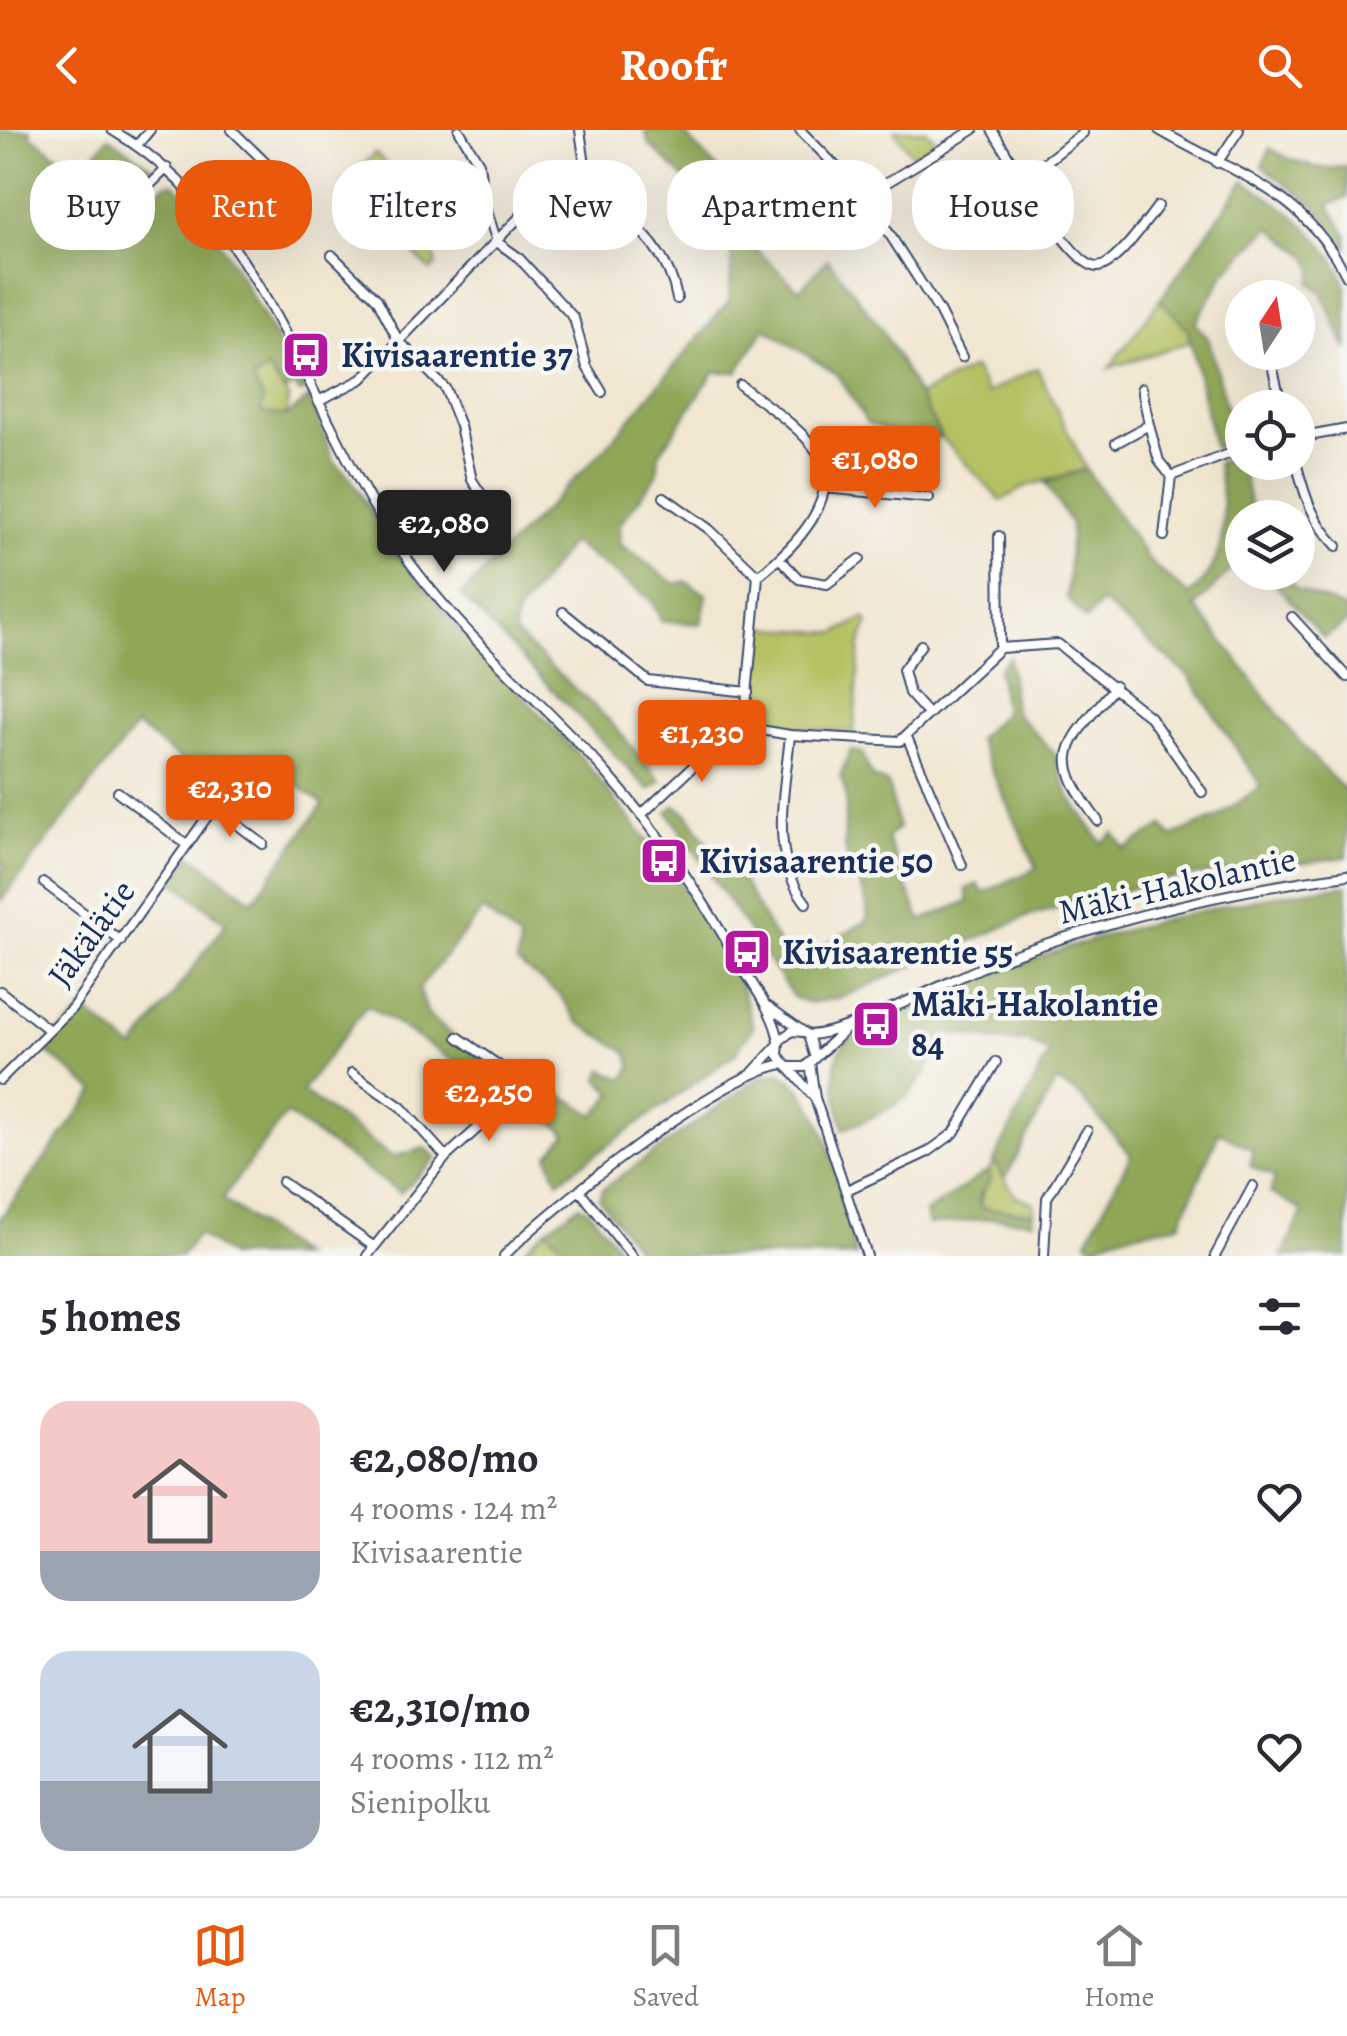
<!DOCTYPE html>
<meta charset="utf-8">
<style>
body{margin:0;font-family:Alegreya,serif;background:#f2f2f3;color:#2b2b33;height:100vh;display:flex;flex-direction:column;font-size:38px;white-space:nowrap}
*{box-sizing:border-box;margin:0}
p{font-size:32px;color:#7c7c81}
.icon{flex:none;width:55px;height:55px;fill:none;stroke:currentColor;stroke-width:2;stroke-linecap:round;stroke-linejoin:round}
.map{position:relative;height:1126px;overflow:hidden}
.sheet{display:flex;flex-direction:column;background:#fff;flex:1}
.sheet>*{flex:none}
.guide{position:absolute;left:30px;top:30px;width:1288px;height:90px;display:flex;gap:20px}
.needle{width:65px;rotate:12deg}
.controls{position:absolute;left:1225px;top:150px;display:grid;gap:20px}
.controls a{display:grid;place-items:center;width:90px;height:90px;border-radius:50%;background:#fff;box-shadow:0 10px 40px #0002;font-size:50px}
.price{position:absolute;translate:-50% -85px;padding:0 22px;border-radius:10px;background:#ea580c;color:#fff;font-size:32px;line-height:65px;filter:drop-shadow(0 2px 5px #0008)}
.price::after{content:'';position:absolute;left:50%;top:60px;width:30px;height:22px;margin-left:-15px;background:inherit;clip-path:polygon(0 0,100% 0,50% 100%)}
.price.current{background:#222;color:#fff}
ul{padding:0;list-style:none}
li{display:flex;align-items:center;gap:30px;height:250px;padding:0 40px}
li span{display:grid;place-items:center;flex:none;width:280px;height:200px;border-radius:30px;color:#555}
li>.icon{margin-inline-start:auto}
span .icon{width:120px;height:120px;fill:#fffc;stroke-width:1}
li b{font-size:42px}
h2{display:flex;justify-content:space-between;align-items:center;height:120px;padding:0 40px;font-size:42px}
.tag{padding:0 35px;border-radius:40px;background:#fff;box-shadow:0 10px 40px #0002;font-size:35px;line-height:90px}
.tag.current{background:#ea580c;color:#fff}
header{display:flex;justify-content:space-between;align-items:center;height:130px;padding:0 40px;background:#ea580c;color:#fff;font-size:45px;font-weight:600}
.tabs{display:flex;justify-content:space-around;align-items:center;height:140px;border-top:2px solid #e1e1e2;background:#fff;font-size:28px;color:#7c7c81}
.tabs a{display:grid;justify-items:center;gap:5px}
.tabs .current{color:#ea580c}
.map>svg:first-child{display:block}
</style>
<header><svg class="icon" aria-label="back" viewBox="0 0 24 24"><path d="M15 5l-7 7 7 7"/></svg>Roofr<svg class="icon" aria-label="search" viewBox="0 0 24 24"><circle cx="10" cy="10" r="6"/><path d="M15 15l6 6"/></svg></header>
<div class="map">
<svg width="1347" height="1126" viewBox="0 0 1347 1126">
<rect width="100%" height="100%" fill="#f6f6f2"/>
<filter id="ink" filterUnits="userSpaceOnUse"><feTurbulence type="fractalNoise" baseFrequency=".01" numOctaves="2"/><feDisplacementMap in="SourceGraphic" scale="20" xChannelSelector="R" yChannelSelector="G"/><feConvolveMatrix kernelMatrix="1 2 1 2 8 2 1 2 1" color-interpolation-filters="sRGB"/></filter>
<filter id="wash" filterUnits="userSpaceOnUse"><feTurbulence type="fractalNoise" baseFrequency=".0048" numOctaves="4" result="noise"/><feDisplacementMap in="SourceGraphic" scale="40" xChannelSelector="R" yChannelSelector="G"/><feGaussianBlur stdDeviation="2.25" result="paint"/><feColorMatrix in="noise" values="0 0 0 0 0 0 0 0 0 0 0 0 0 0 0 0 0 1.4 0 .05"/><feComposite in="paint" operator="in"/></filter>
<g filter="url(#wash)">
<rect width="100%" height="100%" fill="#f1e7d1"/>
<path fill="#b5c163" stroke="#687860" stroke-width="2.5" d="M894,0H927L937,13L913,26Z
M375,23C410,57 431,84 436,135L431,141L343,53Z
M1160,170L1188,199L1190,212L1109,238Z
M973,238L987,263L1037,238L1086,339L1027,356L1001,371L942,308L916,267Z
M269,240L288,267L286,301L259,298L263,269L252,250Z
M864,488L868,493L860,515L854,603L764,595L755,588L760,497L836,503Z
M994,1031L1015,1065L1034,1073V1083L980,1078C979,1070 990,1039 994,1031Z
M547,1099L577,1126H517Z"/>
<path fill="#90a759" stroke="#566b5c" stroke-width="2.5" d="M0,0H31L30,5L60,27L61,48L71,53L109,7L152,37L155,43L141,51L122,35L110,36L68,85L96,111H105L164,55L173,53C232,115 260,190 306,260L300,263L295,256L284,261L268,240L253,250L263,269L261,283L287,286L310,267L334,332L350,347L399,427L462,502L582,628L682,755L742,859L753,897L734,925L558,1051L548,1025L567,1004L529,972L531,960L557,962L595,985L613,964L599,949L603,940L624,949L632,937L627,922L578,892L560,865L517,833L520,810L483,780L419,858L428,885L497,943L489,954L367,875L302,961L392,1027L425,1018L437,1028L400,1063L286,984L222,1069L301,1126H230L198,1104L181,1126H0V1089L95,961L43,919L84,880L134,919L226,793L173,751L191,725L253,771L323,674L252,621L221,660L136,596L0,772V742L5,737L0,732Z
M645,0H680L764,87L745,109L799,160L828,129L881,198L942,308L906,306L867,293L838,245L765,198L737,242H714L659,324L657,345L620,394V414L675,454L686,451L707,465L701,494L662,491L650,469L571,412L516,486L514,503L609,590L661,651L649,660L461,465L607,316L729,171L732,125L689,53L649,14Z
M1270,18C1291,32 1323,43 1347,36V68L1329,75L1347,105V118L1316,77L1262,36Z
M1244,51C1282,74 1333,111 1346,157C1347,175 1347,201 1347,220L1322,162L1310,153L1314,141L1307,126L1270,97L1225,143L1195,193L1209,210L1235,312L1214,318L1188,199L1160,170Z
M1239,325L1253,387L1242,388V428L1195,477C1248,538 1288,608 1347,662V727L1162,750L1026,787L840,868L809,873L794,868L668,682L675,675L688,684L724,738L740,747L790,834L867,791C871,760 848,745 845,716C842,690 852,672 840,646L851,620L862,623L872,647L888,654L898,698L887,708L921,791L969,771L966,759L978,754L983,763L1037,738L977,609L1004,583L998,539L1009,527L1014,581L1054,623L1069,666L1102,713L1114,703L1125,719L1163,696L1171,707L1218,687L1261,656L1189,546L1102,472L1086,490L1067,468L1071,394L1045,353L1086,339L1151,433L1189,465C1232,431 1225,380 1217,332Z
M1265,443H1285L1296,459L1347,479V492L1324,508Z
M1347,755V1126H1282L1303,1081L1270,1063L1275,1047L1250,1036L1252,1019L1219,1002L1180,1094L1112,1107L1093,1118L1087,1110L1131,1025L1079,965L1056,952L1005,1049L994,1031L1049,923L1027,911C997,917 972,901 942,904C919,967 905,974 844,999C837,972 825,926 852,905C872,888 904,879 928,869C1059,814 1205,772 1347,755Z
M779,943C828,962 844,1079 856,1126H642L599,1068L603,1059L760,947Z
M989,1040L991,1049L979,1067L980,1078L1034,1083L1033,1091L994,1088L929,1095L925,1083Z
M579,1075L589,1080L625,1126C593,1126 567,1126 547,1099Z"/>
</g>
<g filter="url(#ink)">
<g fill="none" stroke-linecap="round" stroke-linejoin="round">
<g stroke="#3b4b6f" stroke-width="12">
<path id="minor" d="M112,0C265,89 305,278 399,417C451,494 525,556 588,623C645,683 693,752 734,824C750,852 773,879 779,911
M232,0L274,41
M459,0L479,33L484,72L497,112L518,127L574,188L587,237L602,262
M580,0L587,49
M800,0L865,66L973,0
M992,0C1008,24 1070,136 1097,137C1115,137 1147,90 1158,76
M1159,0C1236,45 1303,60 1347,147
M137,15L150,0
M1217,33L1239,0
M587,49C624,87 668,114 677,169
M1024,49L1083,3
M145,60L167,38
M865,66L939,181L962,227
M332,125L377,169L398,210L445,258L460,296L472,350L485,370
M1278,168L1280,159
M1269,222L1282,278
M740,255C764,274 800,296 817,322C845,369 791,420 758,446L744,597
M1142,258L1149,295
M318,271L362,249L543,63L587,49
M1298,308L1347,299
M1116,313L1149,295L1159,331L1171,346
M1296,332C1305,367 1312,390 1337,416
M824,358L929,368
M664,367L709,399L758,446
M999,406L1000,518
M1164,406L1171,346L1242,319
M780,429L799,449L827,454L860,429
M563,482L648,551L748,562
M1292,487L1347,547
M921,515L903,540L909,563L928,584
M744,597L790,605L900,611L1000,518L1058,514L1150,587L1202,662
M790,605C785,663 768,724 806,773
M907,607L962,735
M118,662L187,715
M641,685L717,614L744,597
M1098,691C1046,622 1067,617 1115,556
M44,753L121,811
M0,861L49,900
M769,877L808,905L814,925
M803,902L792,901L779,911L778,925L788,937H805L848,897
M808,905C846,905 956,847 999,830C1111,789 1229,760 1347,745
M810,933L815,968L867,1126
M788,937L815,968
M753,942L777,916
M352,943L401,977L446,1027
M0,950L72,878L214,677L263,714
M282,1052L373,1116
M849,1059L928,1022L954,1003L996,932
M580,1061L632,1126
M367,1126L446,1027L500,978L509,955L501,937L458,907
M504,1126C550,1078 721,944 783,934
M1044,1126L1047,1068L1087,1001
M1215,1126L1253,1056"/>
</g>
<use href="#minor" stroke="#fff" stroke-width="8"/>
</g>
</g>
<defs>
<g id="bus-square" transform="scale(2.5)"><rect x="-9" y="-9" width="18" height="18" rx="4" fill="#b5179e" stroke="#f6f6f2"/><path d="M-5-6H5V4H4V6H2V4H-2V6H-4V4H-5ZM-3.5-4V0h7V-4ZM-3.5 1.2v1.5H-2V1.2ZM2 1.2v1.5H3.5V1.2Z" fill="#fff"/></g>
</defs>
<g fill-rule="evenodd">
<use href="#bus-square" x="306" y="225"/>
<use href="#bus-square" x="664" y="731"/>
<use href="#bus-square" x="747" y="822"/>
<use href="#bus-square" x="876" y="894"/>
</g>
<g text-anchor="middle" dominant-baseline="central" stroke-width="9" stroke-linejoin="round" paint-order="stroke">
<g font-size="35" font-weight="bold" fill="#1b2f5e" stroke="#f6f6f2" text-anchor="start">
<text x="341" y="225">Kivisaarentie 37</text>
<text x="699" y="731">Kivisaarentie 50</text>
<text x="782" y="822">Kivisaarentie 55</text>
<text x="911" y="874">Mäki-Hakolantie<tspan x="911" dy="40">84</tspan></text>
</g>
<g font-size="35" fill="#1b2f5e" stroke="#f6f6f2">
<text transform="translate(1177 755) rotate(-13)">Mäki-Hakolantie</text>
<text transform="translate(91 803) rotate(-54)">Jäkälätie</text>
</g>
</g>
</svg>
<div class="controls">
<a><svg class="needle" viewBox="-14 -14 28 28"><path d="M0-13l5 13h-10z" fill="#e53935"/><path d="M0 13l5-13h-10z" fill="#7c7c81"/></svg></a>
<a><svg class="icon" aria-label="locate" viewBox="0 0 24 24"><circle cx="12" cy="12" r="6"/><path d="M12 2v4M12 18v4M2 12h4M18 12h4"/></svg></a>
<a><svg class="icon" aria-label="layers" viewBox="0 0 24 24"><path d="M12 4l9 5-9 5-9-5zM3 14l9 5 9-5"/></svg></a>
</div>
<b class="price" style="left:875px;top:381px">€1,080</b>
<b class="price current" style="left:444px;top:445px">€2,080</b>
<b class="price" style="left:702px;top:655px">€1,230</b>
<b class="price" style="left:230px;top:710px">€2,310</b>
<b class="price" style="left:489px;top:1014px">€2,250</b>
<div class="guide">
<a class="tag">Buy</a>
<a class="tag current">Rent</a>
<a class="tag">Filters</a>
<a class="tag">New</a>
<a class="tag">Apartment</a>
<a class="tag">House</a>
</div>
</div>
<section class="sheet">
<h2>5 homes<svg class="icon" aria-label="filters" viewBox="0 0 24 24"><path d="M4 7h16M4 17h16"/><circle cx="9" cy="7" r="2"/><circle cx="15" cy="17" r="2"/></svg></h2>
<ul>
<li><span style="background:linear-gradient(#f6c9c9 75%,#9aa5b1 0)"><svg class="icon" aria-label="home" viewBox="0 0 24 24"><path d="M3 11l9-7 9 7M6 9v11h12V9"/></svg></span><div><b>€2,080/mo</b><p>4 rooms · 124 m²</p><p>Kivisaarentie</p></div><svg class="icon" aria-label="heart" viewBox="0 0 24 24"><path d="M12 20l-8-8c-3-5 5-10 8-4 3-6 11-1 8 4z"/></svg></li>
<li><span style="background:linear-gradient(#c9d6e8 65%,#9aa5b1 0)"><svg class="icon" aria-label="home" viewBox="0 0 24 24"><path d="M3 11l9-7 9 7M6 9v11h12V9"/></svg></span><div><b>€2,310/mo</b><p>4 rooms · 112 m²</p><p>Sienipolku</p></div><svg class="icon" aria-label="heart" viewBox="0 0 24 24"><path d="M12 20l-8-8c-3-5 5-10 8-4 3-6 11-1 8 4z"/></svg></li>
</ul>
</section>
<nav class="tabs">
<a class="current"><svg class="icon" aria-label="map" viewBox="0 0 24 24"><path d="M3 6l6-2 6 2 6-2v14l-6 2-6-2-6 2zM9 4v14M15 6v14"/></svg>Map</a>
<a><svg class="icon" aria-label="saved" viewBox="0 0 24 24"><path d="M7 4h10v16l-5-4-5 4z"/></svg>Saved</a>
<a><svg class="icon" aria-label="home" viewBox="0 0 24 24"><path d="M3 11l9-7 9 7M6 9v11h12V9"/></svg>Home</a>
</nav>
